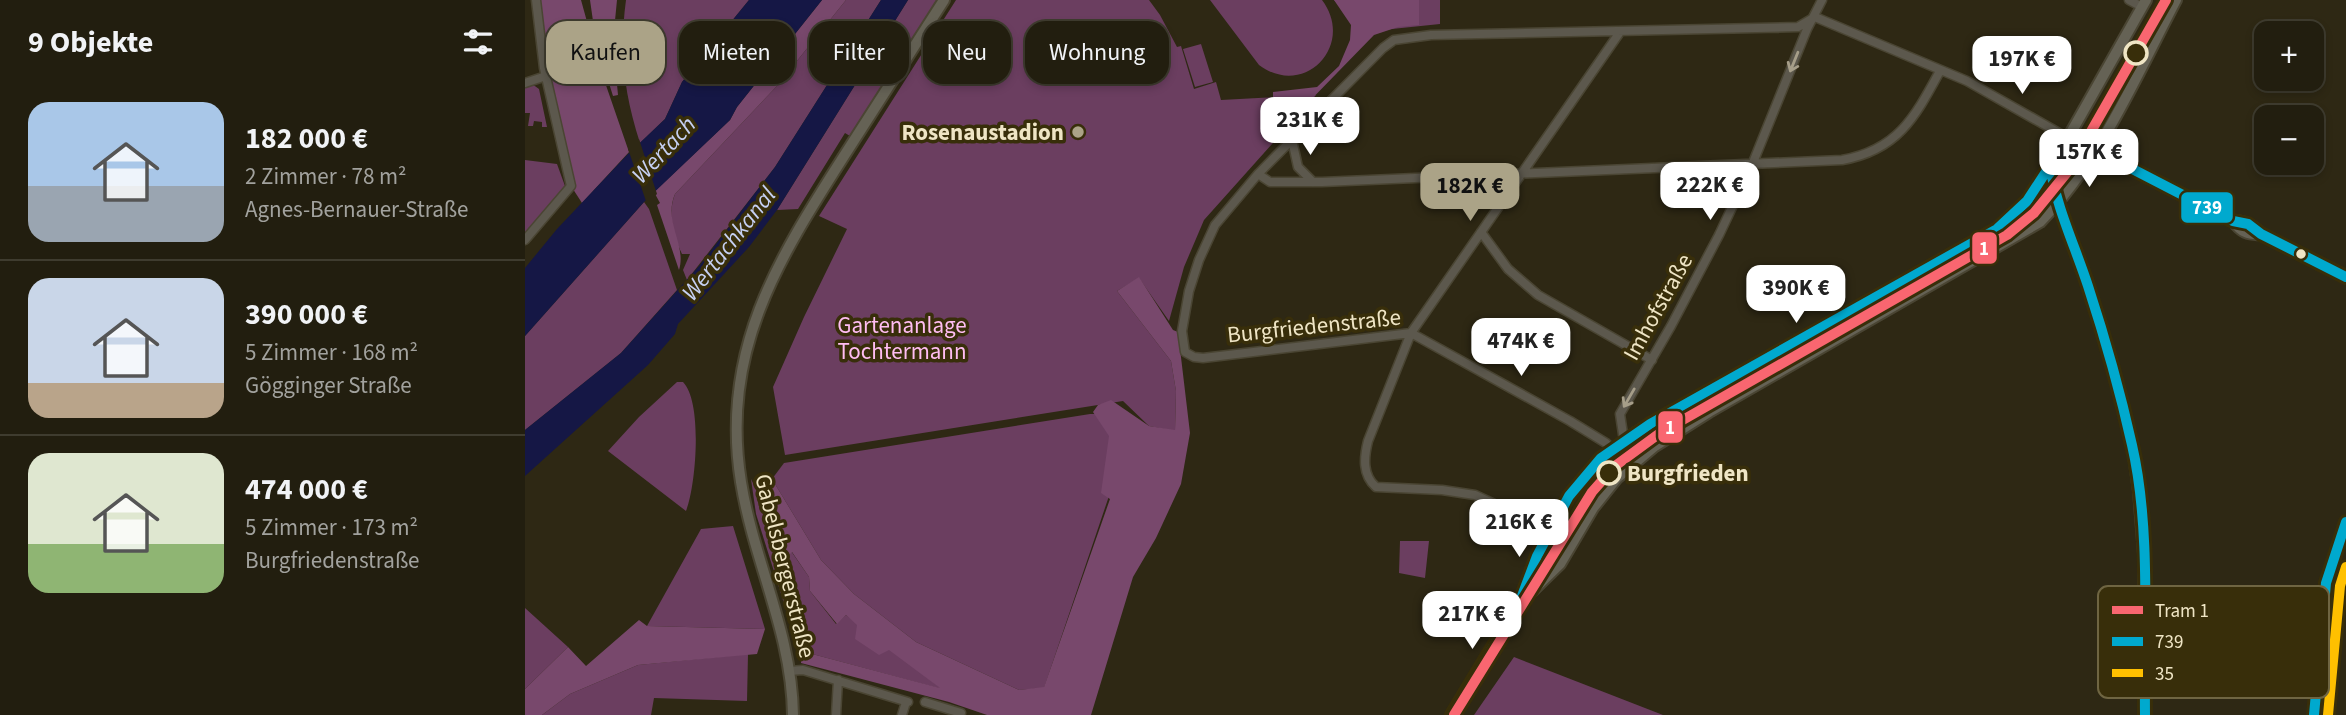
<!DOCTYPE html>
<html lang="de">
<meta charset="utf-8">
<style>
body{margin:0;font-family:"Source Sans 3",sans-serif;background:#2e2b1d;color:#f1f3f6;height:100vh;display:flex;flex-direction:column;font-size:26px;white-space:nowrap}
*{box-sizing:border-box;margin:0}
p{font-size:23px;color:#a2a29e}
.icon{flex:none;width:38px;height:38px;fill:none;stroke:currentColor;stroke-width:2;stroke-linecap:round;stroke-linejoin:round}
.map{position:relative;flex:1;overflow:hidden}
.panel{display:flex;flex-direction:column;background:#221e0f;width:525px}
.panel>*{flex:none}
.hud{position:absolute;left:21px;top:21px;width:665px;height:63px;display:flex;gap:14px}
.fabs{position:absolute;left:1729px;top:21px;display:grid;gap:14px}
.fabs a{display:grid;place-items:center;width:70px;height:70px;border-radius:14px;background:#221e0f;box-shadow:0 4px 10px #0003,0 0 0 2px #3f3c2f;font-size:35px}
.price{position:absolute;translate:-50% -60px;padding:0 16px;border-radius:14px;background:#fff;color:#222;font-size:23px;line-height:46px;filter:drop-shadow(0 2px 4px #0008)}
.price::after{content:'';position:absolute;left:50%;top:42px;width:21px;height:16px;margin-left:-10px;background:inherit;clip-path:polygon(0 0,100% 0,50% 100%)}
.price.selected{background:#aba387;color:#111}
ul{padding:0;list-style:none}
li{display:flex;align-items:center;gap:21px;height:175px;padding:0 28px}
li+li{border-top:2px solid #3f3c2f}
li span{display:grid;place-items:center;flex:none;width:196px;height:140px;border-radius:21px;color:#555}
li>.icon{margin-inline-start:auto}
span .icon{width:84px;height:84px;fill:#fffc;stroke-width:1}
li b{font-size:30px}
h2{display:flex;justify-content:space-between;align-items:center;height:84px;padding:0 28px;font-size:30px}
.chip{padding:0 24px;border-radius:21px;background:#221e0f;box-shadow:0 4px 10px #0003,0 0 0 2px #3f3c2f;font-size:24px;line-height:63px}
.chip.selected{background:#aba387;color:#111}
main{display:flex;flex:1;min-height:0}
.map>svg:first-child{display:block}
</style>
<main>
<section class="panel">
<h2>9 Objekte<svg class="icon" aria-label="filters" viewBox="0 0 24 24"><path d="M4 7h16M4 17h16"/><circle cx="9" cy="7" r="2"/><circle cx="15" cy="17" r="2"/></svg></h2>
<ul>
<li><span style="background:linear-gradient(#a9c7e8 60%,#9aa5b1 0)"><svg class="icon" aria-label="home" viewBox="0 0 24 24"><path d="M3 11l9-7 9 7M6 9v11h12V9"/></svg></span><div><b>182 000 €</b><p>2 Zimmer · 78 m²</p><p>Agnes-Bernauer-Straße</p></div></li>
<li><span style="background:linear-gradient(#c9d6e8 75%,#b9a48a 0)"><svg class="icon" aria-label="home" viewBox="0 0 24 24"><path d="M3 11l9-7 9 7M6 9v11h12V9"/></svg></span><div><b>390 000 €</b><p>5 Zimmer · 168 m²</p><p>Gögginger Straße</p></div></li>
<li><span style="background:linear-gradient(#dfe7d0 65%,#8fb573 0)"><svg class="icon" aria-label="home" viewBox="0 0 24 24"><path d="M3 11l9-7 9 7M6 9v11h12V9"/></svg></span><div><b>474 000 €</b><p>5 Zimmer · 173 m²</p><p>Burgfriedenstraße</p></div></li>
</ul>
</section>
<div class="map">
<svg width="1821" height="715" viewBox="0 0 1821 715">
<rect width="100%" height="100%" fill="#2e2814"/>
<path fill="#6b3e60" d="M101,0H224L157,82L140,119L115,143C99,93 94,52 101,0Z
M321,0H356L250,167L162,280L158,270L165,254H157C149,236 142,214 150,194L251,87Z
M383,0H419L330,139L320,133L273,209L252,210Z
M431,0H624L635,15L652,47L656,46L669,89L691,82L696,100L791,95L679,220L659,267L644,321L614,278L592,291L646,361L651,391L650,431L624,426L598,401L260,455L248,387L279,317L322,229L294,216Z
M685,0H797C831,45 779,99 734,65Z
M809,0H915V24L838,32Z
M676,44L688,82L670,87L658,49Z
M7,84L14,89L22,127H17V122L9,121L8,126H3L5,113H0V85Z
M0,160L32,164L40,186L0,235Z
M119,202L124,209L152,290L96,353L0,430V336Z
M152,382H158C178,402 171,486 161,511L83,451L114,417Z
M565,414H585L584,496L519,688L494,690L391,642L329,594L296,560L247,479L259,463Z
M226,479L263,555L266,551L284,577L285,591L311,624L321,615L417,689L276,651L268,632L231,514Z
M208,526L240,629L122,626L176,529Z
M875,541H904L900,578L874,573Z
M0,608L43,647L0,689Z
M223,654L222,701L129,698L126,715H17L45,694L113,665Z
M989,657L1138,715H949Z"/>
<path fill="#78486c" d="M11,0H56L74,65L104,152L57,203L46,186L21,76Z
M65,0H92L88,41L93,95L88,96L71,42Z
M297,0H321L251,87L150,194C138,222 162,245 154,270L132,205L135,203L129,192L205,120L212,107Z
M809,0H894V25L873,27L849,35L774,112L748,98V92L792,87L814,66L825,40L826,25Z
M614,277L648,330L653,332L665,433L656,484L631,538L608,577L566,715H462L424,702L276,663V651L415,688L364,650L354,655L330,639L332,625L321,615L312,624L285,591L284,577L267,552L263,556L249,543L255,536L251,510L237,487L247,479L296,560L329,594L391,642L494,690L519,687L585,499L576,493L584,436L568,412L573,405L586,400L624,426L650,430L651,391L646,361L592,291Z
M114,620L122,626L240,629L232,654L113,665L45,694L17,715H0V689L43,647L61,666Z"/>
<path fill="#151745" d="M224,0H297L212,107L205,120L119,202L0,336V268L32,229L102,155L140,119L157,82Z
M356,0H383L252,210L224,247L153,324L150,334L123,365L0,476V430L96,353L175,265L250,167Z"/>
<path fill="#2e2814" d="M114,139L132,194L122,204L103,149Z"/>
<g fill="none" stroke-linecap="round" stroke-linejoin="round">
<g stroke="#4a4533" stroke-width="11">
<path id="street" d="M1604,0L1617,7
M0,83L21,76
M767,140L773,167L788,182
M733,174L745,182H797L1317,160C1373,150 1390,117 1415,71
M956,232L983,269L1013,295L1127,360
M0,240L46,186L19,68L11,0
M1099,441L1095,414L1146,326L1194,235L1227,165L1282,29L1297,0
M1087,449L1081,443L1045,421L886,333L678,358L669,357L660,352L657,331L664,291L674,260L690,225L733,174L858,48L869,40L906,35L1273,27L1290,17L1442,81L1543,138
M1049,541L950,495L917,490L851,487C837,475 839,457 843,441L886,333L1095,32
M264,671L278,670L383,702
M400,702L436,713L435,715
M311,715L313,680
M377,715L381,702
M1789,715L1801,583L1821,522"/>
</g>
<g stroke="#4a4533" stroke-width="14">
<path id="secondary" d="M1543,138L1578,159L1592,161L1708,221C1716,232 1723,235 1736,234
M1525,165L1529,192L1563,285L1585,357L1608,448L1614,491L1619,554L1620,715
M1708,221C1720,221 1727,225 1736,234L1821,277
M996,602L1035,564L1068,508L1092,478L1130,446L1184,412L1515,222C1576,160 1611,76 1651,0
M268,715C267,633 229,562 216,482C195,352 252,261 319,156C352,104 386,52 419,0
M927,715C949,678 973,643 993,605C1002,589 1005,571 1012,555C1042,492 1065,460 1125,424L1472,229L1502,201L1539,145L1621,0"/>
</g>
<use href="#street" stroke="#5c584d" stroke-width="8"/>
<use href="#secondary" stroke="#656255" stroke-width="10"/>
<g stroke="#382e0a" stroke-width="16">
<path id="bus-1" d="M1543,138L1578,159L1592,161L1708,221L1723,224L1736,234L1821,277
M1525,165C1531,207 1550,246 1563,286C1580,338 1595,391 1607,445C1626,527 1619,630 1620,715
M927,715L994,604L1012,556L1044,496L1076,458L1125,424L1472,229L1502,201L1543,138
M1789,715L1801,583L1821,522"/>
</g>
<g stroke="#382e0a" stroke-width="16">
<path id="bus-2" d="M1803,715L1815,586L1821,567"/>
</g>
<use href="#bus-1" stroke="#00a9ce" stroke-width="10"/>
<use href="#bus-2" stroke="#ffc000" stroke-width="10"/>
<g stroke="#382e0a" stroke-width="16">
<path id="tram-1" d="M929,715L1067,492L1090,466L1135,433L1482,235L1509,213L1544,170L1641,0"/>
</g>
<use href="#tram-1" stroke="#f96670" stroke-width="10"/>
</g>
<defs><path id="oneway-shaft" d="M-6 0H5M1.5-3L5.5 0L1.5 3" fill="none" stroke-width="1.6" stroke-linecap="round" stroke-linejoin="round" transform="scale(1.75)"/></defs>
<g stroke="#a69e89">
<use href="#oneway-shaft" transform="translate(1269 62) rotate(112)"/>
<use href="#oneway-shaft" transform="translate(1104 398) rotate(120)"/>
</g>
<g fill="#382e0a" stroke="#efe5c5" stroke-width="3.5">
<circle cx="1611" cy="53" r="11"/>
<circle cx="1084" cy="473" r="11"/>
</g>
<circle fill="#aba387" stroke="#382e0a" stroke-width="2.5" cx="553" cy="132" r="7"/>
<circle fill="#efe5c5" stroke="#382e0a" stroke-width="2.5" cx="1776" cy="254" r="6"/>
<g text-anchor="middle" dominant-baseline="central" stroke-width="7" stroke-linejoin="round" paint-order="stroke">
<g font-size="23" font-weight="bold" fill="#efe5c5" stroke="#382e0a" text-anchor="end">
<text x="539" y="132">Rosenaustadion</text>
</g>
<g font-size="23" fill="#efe5c5" stroke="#382e0a">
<text transform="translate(1133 307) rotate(-61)">Imhofstraße</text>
<text transform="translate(789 326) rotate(-6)">Burgfriedenstraße</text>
<text transform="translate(260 566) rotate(76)">Gabelsbergerstraße</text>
</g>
<g font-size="23" fill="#ffbdf2" stroke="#382e0a">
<text x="377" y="325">Gartenanlage<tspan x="377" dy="26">Tochtermann</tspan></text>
</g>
<g font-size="23" font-weight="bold" fill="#efe5c5" stroke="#382e0a" text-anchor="start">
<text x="1102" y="473">Burgfrieden</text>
</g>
<g font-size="24" font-style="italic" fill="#c6d0f3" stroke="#382e0a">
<text transform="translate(139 150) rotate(-47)">Wertach</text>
<text transform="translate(204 244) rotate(-52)">Wertachkanal</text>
</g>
</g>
<rect x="1573" y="586" width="231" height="112" rx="10" fill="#382e0a" stroke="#6f6542" stroke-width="2"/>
<rect x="1587" y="606" width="31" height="8" fill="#f96670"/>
<rect x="1587" y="637" width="31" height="9" fill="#00a9ce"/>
<rect x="1587" y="669" width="31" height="8" fill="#ffc000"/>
<g font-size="19" fill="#efe5c5">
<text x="1630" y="617">Tram 1</text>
<text x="1630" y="648">739</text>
<text x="1630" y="680">35</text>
</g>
<g stroke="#382e0a" stroke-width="2.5">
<rect x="1655" y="191" width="54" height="33" rx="7" fill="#00a9ce"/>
<rect x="1446" y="231" width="27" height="34" rx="7" fill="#f96670"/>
<rect x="1132" y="410" width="27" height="34" rx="7" fill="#f96670"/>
</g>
<g font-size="19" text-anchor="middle" font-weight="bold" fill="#fff">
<text x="1682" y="214">739</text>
<text x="1459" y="255">1</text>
<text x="1145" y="434">1</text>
</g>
</svg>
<div class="fabs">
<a>+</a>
<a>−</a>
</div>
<b class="price" style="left:1497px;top:96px">197K €</b>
<b class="price" style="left:785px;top:157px">231K €</b>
<b class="price" style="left:1564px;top:189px">157K €</b>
<b class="price" style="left:1185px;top:222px">222K €</b>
<b class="price selected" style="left:945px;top:223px">182K €</b>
<b class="price" style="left:1271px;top:325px">390K €</b>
<b class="price" style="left:996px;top:378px">474K €</b>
<b class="price" style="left:994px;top:559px">216K €</b>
<b class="price" style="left:947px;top:651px">217K €</b>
<div class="hud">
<a class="chip selected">Kaufen</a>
<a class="chip">Mieten</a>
<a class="chip">Filter</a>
<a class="chip">Neu</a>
<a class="chip">Wohnung</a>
</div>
</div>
</main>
